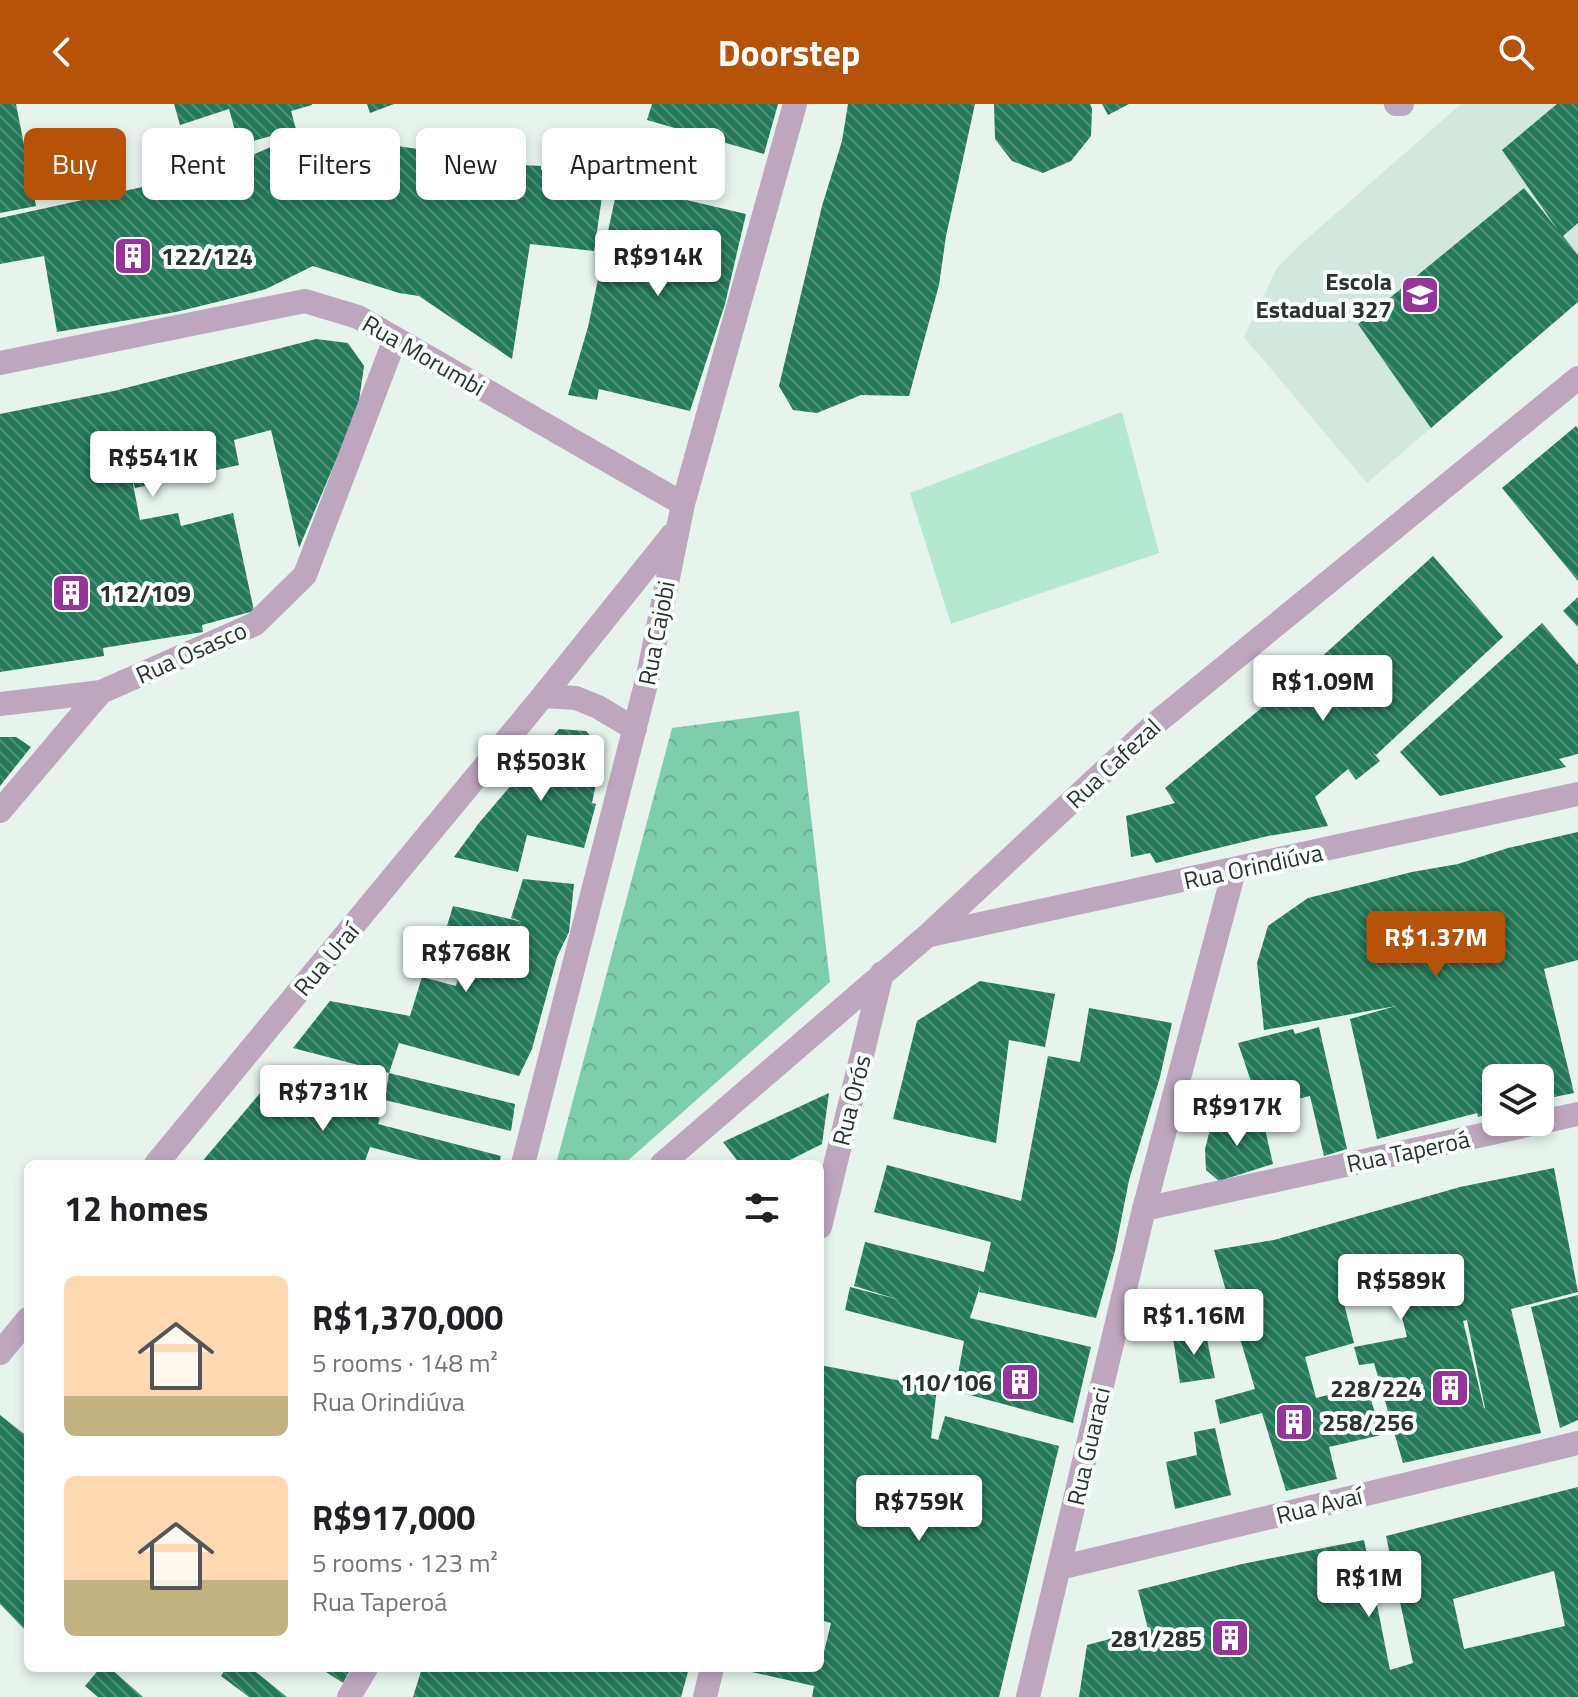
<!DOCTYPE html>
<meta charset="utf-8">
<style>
body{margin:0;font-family:"Titillium Web",sans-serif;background:#f2f2f2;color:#202124;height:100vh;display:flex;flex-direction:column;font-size:30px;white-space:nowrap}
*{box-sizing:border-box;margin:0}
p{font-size:26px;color:#757577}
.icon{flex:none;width:44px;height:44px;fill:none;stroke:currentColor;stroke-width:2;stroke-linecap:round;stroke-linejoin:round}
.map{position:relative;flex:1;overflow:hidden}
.sheet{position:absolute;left:24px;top:1056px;width:800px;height:512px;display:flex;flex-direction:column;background:#fff;border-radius:12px;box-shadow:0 4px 12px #0003}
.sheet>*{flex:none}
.top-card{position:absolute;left:24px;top:24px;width:800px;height:72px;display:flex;gap:16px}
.tools{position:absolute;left:1482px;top:960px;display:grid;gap:16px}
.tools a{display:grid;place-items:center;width:72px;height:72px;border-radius:12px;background:#fff;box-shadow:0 4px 12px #0003;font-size:40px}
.price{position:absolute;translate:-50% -68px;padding:0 18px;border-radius:8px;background:#fff;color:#222;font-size:26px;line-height:52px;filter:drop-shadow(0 2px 4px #0008)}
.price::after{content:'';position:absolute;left:50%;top:48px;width:24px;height:18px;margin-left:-12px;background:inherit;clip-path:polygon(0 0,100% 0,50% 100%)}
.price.active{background:#b45309;color:#fff}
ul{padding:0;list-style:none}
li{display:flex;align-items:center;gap:24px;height:200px;padding:0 40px}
li span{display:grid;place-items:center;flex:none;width:224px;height:160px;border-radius:12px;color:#555}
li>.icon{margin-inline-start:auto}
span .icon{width:96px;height:96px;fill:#fffc;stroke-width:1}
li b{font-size:34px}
h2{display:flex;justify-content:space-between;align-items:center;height:96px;padding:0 40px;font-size:34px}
.chip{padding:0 28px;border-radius:12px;background:#fff;box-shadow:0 4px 12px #0003;font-size:28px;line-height:72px}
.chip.active{background:#b45309;color:#fff}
header{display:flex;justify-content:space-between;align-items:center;height:104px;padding:0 40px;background:#b45309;color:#fff;font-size:36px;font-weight:700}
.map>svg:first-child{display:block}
</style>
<header><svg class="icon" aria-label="back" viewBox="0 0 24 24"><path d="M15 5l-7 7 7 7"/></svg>Doorstep<svg class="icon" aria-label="search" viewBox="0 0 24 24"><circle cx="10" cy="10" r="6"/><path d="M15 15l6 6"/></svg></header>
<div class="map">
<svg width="1578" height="1593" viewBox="0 0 1578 1593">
<defs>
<pattern id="forest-crowns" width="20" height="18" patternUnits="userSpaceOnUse" patternTransform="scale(2)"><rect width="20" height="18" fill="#7dceaa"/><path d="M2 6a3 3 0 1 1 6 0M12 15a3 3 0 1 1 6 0" fill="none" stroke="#6cb193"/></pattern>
<pattern id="building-back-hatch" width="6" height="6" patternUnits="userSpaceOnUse" patternTransform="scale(2)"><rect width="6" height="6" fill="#237959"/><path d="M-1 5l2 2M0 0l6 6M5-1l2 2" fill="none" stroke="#528f78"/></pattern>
</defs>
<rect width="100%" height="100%" fill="#e6f4ed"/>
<path fill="#d2e7dd" d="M1461,0H1578V198L1367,379L1244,233L1277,164L1301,140Z"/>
<path fill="url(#forest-crowns)" d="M799,607L830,878L624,1060H556L672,624Z"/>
<path fill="#b4e9cf" d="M1122,308L1159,449L951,520L910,389Z"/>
<path fill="url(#building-back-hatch)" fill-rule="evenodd" d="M0,0H16L36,102L0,109Z
M174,0H312V1L291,7L296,25L239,41L229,5L180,21Z
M367,0H394L370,9Z
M652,0H778L764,50L647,16Z
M848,0H975L946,132L939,181L909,292L861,291L817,309L793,306L779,282L822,102L842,37Z
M994,0H1090L1092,5L1091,32L1071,57L1043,69L1012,57L995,35Z
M1102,0H1129L1108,11Z
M1557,0H1578V119L1563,132L1578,151V198L1431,324L1358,220L1524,84L1558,126L1502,46Z
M320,30L437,48L487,59L541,62V66L605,73L594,147L530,140L512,255L419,192L399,189L313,162L266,185L221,197L176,208L57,228L44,152L0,160V114L193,72L234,59L280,39Z
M618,80L746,110L725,200L690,307L599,285L597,296L568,291L588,223Z
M316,235L348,239L364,262L358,304L299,444L271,326L234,336L239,361L135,384L130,365L140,416L178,409L181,422L233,409L254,507L202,521L203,528L103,544L104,552L0,568V310L114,287Z
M1576,322L1578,325V477L1502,384Z
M1433,452L1503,533L1376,651L1370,645L1380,657L1356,676L1348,665L1315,693L1328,722L1268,732L1156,759L1150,749L1131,753L1126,712L1175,699L1165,684L1306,567Z
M1578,493V523L1563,507Z
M1542,519L1578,561V650L1559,655L1566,663L1440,692L1400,648Z
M559,625L586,627L603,646L592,699L596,700L584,744L527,731L518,768L454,753L479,719Z
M0,633H16L31,643L0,682Z
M1578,728V856L1544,865L1574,989L1540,996V974H1496V1008L1478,1013L1477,1009L1377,1035L1350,915L1396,902L1264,926L1257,859L1268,822L1308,794L1412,768L1458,760L1508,744Z
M523,775L574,780L569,828L557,853L532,945L519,972L399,939L389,969L293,944L330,897L410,912L422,873L456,882L470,828L447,822L453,802L523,818L511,814Z
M980,877L1055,890L1045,943L1009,936L996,1039L893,1015L917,917Z
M1089,904L1172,919L1160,973L1129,1076L1115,1147L1096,1214L979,1188L981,1179L970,1214L1091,1243L1073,1319L955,1287L964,1237L845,1206L850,1183L900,1196L854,1182L865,1138L984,1168L991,1138L874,1108L887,1061L1021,1097L1048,952L1080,958Z
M1319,923L1347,1045L1324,1052L1310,992L1260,1004L1238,939L1293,925L1295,930Z
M278,968L380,1014L378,1020L501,1052L499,1060H434L370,1043L364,1060H200Z
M389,969L515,1000L511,1027L385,996Z
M829,989L822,1040L782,1060H740L723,1038Z
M1262,1012L1273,1060L1219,1077L1206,1066L1205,1045L1212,1018Z
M1554,1064L1578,1188L1511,1205L1541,1329L1403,1359L1374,1259L1359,1261L1354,1243L1407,1233L1394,1182L1343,1196L1354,1239L1305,1253L1316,1294L1367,1281L1381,1331L1329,1343L1337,1375L1286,1387L1262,1309L1220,1320L1215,1296L1255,1285L1214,1146L1274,1136L1460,1083ZM1467,1216L1485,1304H1484L1463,1217Z
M1578,1191V1316L1560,1324L1531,1203Z
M1205,1226L1215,1274L1180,1279L1173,1234Z
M820,1261L937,1284L931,1334L938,1336L945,1312L1059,1342L999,1593H812L814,1582L747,1567L748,1564H820L831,1519L820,1516Z
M0,1311L28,1333V1529L0,1500Z
M1215,1324L1231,1391L1175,1405L1166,1358L1197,1351L1194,1328Z
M1578,1383V1593H1079L1087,1541L1148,1525L1138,1486L1242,1460L1364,1436L1390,1566L1413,1559L1386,1432ZM1554,1467L1565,1522L1464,1545L1453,1495Z
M100,1564H110L143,1593H98L85,1582Z
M226,1564H251L287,1593H249L221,1572Z
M320,1564H351L343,1579Z
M422,1564H689L681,1593H413Z"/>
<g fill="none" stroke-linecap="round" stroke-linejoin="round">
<path stroke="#bea6bf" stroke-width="24" d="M1396,0H1402
M0,259L305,197L358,213L683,400
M543,592L576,594L598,603L635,625
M0,600L101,588L255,520L305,471L395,235
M0,707L101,588
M930,831L1578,690
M156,1060L543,592L672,431
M523,1060L648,572L683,400L795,0
M662,1060L928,831L1156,619L1578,274
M1144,1105L1578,1010
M820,1123L882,869
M0,1249L28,1215
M1059,1464L1578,1339
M349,1593L366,1564
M705,1593L712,1564
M1028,1593L1144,1105L1234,767"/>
</g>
<defs>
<g id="building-square" transform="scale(2)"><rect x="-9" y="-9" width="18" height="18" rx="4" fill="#95349b" stroke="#f9fffc"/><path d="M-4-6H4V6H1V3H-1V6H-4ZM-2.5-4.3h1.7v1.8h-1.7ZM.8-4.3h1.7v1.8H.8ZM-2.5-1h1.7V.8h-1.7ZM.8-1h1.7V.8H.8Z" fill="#fff"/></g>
<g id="school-square" transform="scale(2)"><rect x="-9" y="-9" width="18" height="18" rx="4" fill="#95349b" stroke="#f9fffc"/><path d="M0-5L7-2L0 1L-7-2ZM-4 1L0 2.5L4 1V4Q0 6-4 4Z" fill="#fff"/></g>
</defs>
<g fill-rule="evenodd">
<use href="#building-square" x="133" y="152"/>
<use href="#school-square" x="1420" y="191"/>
<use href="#building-square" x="71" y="489"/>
<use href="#building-square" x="1020" y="1278"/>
<use href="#building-square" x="1450" y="1284"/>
<use href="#building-square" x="1294" y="1318"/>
<use href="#building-square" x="1230" y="1534"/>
</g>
<g text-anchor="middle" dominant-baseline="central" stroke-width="8" stroke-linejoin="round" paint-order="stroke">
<g font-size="24" font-weight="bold" fill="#2c322f" stroke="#f9fffc" text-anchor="end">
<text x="161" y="152" text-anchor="start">122/124</text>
<text x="1392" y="177">Escola<tspan x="1392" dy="28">Estadual 327</tspan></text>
<text x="99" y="489" text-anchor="start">112/109</text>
<text x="992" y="1278">110/106</text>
<text x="1422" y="1284">228/224</text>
<text x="1322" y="1318" text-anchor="start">258/256</text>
<text x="1202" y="1534">281/285</text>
</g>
<g font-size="24" fill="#2c322f" stroke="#f9fffc">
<text transform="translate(424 251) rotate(30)">Rua Morumbi</text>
<text transform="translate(656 529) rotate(-79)">Rua Cajobi</text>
<text transform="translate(191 548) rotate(-24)">Rua Osasco</text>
<text transform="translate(1113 659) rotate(-43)">Rua Cafezal</text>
<text transform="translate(1253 762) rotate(-12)">Rua Orindiúva</text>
<text transform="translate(326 855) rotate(-50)">Rua Uraí</text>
<text transform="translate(851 996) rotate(-76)">Rua Orós</text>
<text transform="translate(1408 1047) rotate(-12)">Rua Taperoá</text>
<text transform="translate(1088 1342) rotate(-77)">Rua Guaraci</text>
<text transform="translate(1319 1401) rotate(-14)">Rua Avaí</text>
</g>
</g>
</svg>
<div class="tools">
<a><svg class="icon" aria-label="layers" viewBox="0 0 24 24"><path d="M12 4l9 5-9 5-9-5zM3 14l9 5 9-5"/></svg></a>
</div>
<b class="price" style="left:658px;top:194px">R$914K</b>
<b class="price" style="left:153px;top:395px">R$541K</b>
<b class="price" style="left:1323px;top:619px">R$1.09M</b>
<b class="price" style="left:541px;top:699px">R$503K</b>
<b class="price active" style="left:1436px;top:875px">R$1.37M</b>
<b class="price" style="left:466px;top:890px">R$768K</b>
<b class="price" style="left:323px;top:1029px">R$731K</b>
<b class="price" style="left:1237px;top:1044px">R$917K</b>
<b class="price" style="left:1401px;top:1218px">R$589K</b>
<b class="price" style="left:1194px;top:1253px">R$1.16M</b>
<b class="price" style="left:919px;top:1439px">R$759K</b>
<b class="price" style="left:1369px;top:1515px">R$1M</b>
<div class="top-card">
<a class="chip active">Buy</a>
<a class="chip">Rent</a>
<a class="chip">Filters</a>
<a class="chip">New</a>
<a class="chip">Apartment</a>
</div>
<section class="sheet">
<h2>12 homes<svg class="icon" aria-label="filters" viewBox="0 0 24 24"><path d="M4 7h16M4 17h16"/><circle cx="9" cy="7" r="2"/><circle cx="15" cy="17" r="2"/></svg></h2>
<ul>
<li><span style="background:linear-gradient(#ffd9b3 75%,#c2b280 0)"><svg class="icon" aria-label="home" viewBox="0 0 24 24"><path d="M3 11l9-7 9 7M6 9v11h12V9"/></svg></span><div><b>R$1,370,000</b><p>5 rooms · 148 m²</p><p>Rua Orindiúva</p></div></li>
<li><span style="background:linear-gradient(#ffd9b3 65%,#c2b280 0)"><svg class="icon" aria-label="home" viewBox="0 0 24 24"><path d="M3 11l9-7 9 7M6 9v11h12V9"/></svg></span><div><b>R$917,000</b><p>5 rooms · 123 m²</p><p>Rua Taperoá</p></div></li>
</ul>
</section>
</div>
